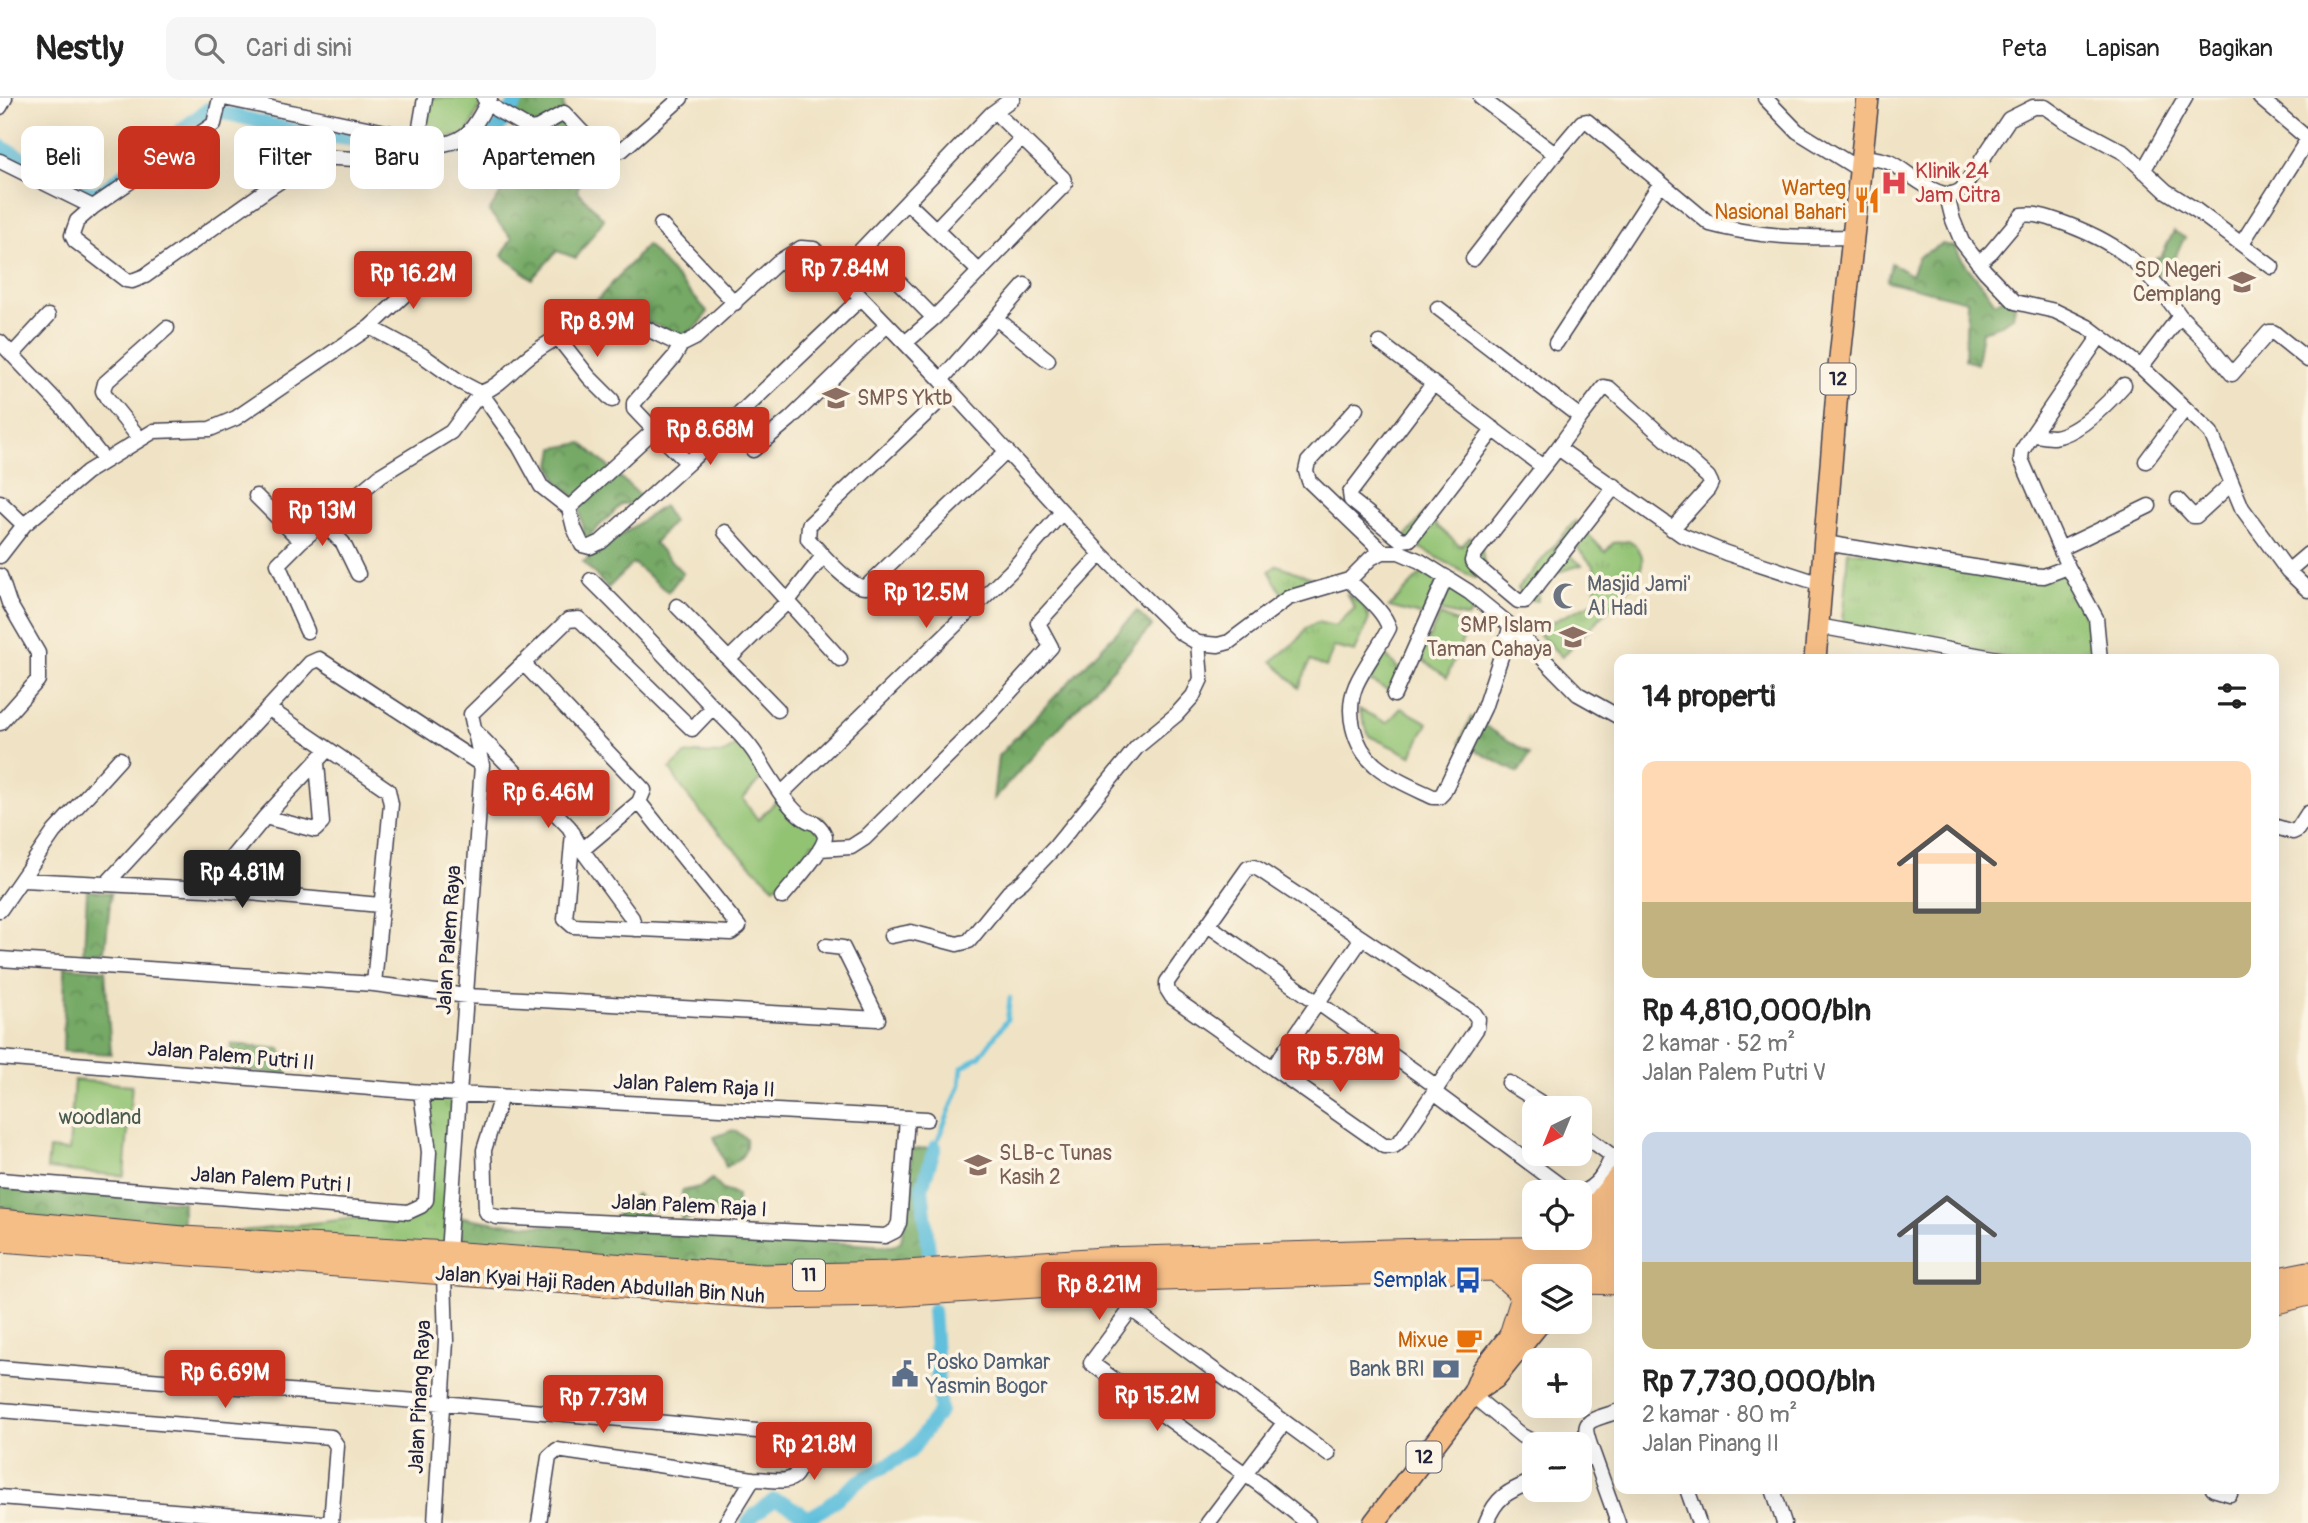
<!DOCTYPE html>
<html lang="id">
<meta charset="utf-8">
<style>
body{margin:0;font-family:Pangolin,sans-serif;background:#f6f6f6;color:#222;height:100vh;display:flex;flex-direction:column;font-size:26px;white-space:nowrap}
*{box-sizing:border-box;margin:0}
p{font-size:23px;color:#767676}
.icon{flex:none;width:38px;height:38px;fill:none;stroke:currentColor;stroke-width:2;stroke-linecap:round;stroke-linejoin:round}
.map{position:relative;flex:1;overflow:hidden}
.panel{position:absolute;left:1614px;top:556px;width:665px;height:840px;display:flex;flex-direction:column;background:#fff;border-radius:14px;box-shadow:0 7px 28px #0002}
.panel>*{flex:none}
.top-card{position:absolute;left:21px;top:28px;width:665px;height:63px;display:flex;gap:14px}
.needle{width:46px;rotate:223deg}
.tools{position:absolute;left:1522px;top:998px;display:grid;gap:14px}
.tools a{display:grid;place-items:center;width:70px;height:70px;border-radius:14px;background:#fff;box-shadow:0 7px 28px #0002;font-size:35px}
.price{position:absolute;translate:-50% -60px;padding:0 16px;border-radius:7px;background:#c8321e;color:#fff;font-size:23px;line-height:46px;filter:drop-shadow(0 2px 4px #0008)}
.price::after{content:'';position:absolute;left:50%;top:42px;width:21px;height:16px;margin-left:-10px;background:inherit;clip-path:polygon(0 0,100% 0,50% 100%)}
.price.selected{background:#222;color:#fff}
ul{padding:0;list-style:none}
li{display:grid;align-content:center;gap:14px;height:371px;padding:0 28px}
li span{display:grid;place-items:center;height:217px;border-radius:14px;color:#555}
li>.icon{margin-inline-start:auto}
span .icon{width:126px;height:126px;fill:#fffc;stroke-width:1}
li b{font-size:30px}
h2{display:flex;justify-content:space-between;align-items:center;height:84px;padding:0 28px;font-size:30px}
.pill{padding:0 24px;border-radius:14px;background:#fff;box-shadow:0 7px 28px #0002;font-size:24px;line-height:63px}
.pill.selected{background:#c8321e;color:#fff}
header{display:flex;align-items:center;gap:42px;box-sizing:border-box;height:98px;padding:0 35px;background:#fff;border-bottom:2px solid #e0e0e0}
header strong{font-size:33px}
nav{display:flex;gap:38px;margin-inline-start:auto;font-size:24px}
.search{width:490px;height:63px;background:#f6f6f6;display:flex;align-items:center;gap:18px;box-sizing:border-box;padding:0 24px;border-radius:14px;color:#767676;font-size:26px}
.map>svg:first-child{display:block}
</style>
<header>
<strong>Nestly</strong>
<div class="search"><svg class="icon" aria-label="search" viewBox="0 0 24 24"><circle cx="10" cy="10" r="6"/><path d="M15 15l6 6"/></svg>Cari di sini</div>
<nav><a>Peta</a><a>Lapisan</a><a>Bagikan</a></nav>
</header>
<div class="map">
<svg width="2308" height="1425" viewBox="0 0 2308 1425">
<defs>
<pattern id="grass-tufts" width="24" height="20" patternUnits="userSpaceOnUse" patternTransform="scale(1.75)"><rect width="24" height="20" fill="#92c373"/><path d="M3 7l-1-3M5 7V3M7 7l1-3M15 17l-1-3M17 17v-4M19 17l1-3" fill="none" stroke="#7ea764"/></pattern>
<pattern id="forest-crowns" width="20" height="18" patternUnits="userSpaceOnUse" patternTransform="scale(1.75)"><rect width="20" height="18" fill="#75a965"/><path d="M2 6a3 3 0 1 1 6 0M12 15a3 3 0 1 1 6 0" fill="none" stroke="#608954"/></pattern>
</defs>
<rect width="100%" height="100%" fill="#fcf5e5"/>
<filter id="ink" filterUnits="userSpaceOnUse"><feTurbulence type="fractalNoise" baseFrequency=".0143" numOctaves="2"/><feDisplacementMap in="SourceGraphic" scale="14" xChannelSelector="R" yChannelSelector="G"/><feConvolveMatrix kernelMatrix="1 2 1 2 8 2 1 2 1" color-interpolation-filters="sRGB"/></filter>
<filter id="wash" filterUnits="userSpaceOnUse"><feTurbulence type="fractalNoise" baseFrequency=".00686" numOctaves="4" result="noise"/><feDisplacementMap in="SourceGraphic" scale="28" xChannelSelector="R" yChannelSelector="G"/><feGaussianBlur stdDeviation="1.57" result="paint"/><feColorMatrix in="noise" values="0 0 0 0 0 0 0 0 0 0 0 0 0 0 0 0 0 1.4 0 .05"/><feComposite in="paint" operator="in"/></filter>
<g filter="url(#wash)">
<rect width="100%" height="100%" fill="#f0e3c5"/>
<path fill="url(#grass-tufts)" stroke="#5a7257" stroke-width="2" d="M1424,416L1460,448L1470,439L1482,452L1485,472L1474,480L1404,441Z
M1575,423L1605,454L1613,445L1629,443C1645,452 1648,470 1631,480L1635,484L1562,559L1535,532L1596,503L1594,469L1576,448L1567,455L1582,467L1544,478L1538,489V503L1525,501L1518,490Z
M1848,453L2065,475L2094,529L2095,562H2021L1842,525Z
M1277,467L1321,483L1282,496L1269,473Z
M1423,474L1438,484L1423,518L1389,509Z
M1453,485L1479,508L1467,520L1439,513Z
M1346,495L1364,508L1369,521L1355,554L1334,549L1326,569L1310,563L1299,590L1272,563L1299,541L1306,530L1317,524L1335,528L1355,510Z
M1377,549L1401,573L1392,594L1359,578Z
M421,994L459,995L448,1155L183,1140L408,1114L426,1102Z"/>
<path fill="url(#forest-crowns)" stroke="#4c6650" stroke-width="2" d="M519,0H563L564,15L537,30L506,18Z
M563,20L590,56L577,93L604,121L576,160L557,153L532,181L502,157L512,140L489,114L530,47Z
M2174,133L2185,140C2177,150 2176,160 2171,172L2159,177L2152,175L2156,160L2161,159Z
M1942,146L1955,149C1965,170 1983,185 1995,205L2005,199L2015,208L2013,218L2000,227L1982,233L1977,266L1965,262L1967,203L1887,183L1891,165L1911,177L1918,159Z
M647,147L707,213C705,224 693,231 685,237L612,213L579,222Z
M582,345L643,400L636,406H622L585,442L580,415L574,398L558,384L551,367L554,350Z
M663,408L673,424L654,445L683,475L668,494L633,465L608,490L583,464Z
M1137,513L1152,528L993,702L998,658Z
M1471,619L1530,656L1518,675L1460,644Z
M87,792L111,795L105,853L84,855Z
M65,869L105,872L111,956L63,953Z
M231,946L281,951L287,976L233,972Z
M733,1032L746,1040C748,1057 739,1062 726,1069L714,1039Z
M935,1049L922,1090L930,1162L764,1178L448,1155L450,1117L498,1125L892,1148L901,1143L906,1114L912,1052Z
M712,1081L723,1092L737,1097V1111L681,1122L682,1093L703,1088Z
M0,1089L183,1104V1140L0,1123Z
M636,1096L654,1111L639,1122H613Z"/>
<path fill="#92c373" stroke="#5a7257" stroke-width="2" d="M425,0H484L466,38L416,42Z
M1440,517L1468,529L1447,579L1419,560Z
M1401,610L1428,625L1411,658L1369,638L1359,611L1387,625Z
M736,647L748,649L763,678L743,701L758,722L780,699L803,725L821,719L830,729L820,746L812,745L799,770L774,789C737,754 695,715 670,671L685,657L696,655L723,656Z
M74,982L132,987L124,1078L47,1071L49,1051L69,1053Z"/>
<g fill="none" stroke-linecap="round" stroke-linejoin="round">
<path stroke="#5ebfdc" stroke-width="4.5" d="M935,1049L960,987L962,969L980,958L1007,922L1010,900"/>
<path stroke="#5ebfdc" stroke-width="14" d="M0,48L87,94L99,95L208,11L305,35L418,51
M430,52L463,49L496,33L519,0
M930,1162L922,1090L935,1049
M748,1425L754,1417L774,1402L787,1406L808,1420L825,1410L859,1383L910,1354L940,1313L933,1212"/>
</g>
</g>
<g filter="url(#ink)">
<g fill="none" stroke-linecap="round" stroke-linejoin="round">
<g stroke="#413f50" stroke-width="17">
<path id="minor" d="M220,0L214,26L93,109L77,123L72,137L75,143L126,182L132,183L145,178L265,93L317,59L414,64L425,0
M224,0L443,46C471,42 477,23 490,0
M484,0L497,12L530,31L537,30L564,15
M1481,0L1555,56L1582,24L1587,23L1710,126C1757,139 1803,140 1852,139
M1765,0L1797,33L1860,72
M0,9L5,0
M564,15C580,31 598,58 622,52L681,0
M1861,59C1870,60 1881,61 1889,64C1909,73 1944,111 1963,90L2009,21L2033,9H2045L2065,23L2125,55L2166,93L2196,112L2272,169
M0,63L93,109
M2143,73L2185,0
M1947,98L1953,122L1962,144L1985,173L2015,204L2055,213L2088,229L2141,269L2205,329L2211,335L2242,410L2288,473L2308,492
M913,110L980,174
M661,127L735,205
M936,131L1021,41
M2242,145L2308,41L2260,0
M868,153L934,220
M1473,161L1555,56
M1978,165L1991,154L2022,117C2038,115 2053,121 2069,127C2124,148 2147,170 2180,218
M838,176L991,16L1013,0
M1438,210L1575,315L1580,320L1558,350L1682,437L1726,455L1821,486
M997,221L1048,262
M370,229L432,171
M559,241L589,279L612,302
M0,244L64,311L105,363
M905,245L934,220L1065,86L1063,80L1001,20
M1380,245L1543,369
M1556,245L1660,86
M12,257L48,218
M2141,269L2180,218L2206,244L2232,276L2269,234H2273L2308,262
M941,282L1025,187
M1433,286L1350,395L1351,402L1401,442L1410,441L1494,331
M950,293L809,427L808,441C819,453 851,491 866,489L1007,353
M481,295L519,348L541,388L569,410
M1356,311L1308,364L1306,373L1309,383L1383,454
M1580,320L1604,289L1609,290L1708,379L1711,385L1708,391L1672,431
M654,332L688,365
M2032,337L2100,238
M140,341L107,300L103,293L105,285L167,230
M1558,350L1474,457L1472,463L1475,467L1518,503H1525L1615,388
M753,352L790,321L887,227
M2146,363L2184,312
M256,398L301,443
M2178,402L2193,418H2196L2231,386
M0,404L24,427
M569,410L574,430L582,447L590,449L601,444L688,365L861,200
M569,410L654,332L634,311V305L674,259L681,247
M324,426L343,445L358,476
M725,434L840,561
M1825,445L2024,477L2044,478L2068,469
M2060,451L2149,408
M0,458L24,427L87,374L154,333L210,331L236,320L370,229L422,257L460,284L481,295C502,287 515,268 532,256C551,242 598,214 621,221C641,226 662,239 681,247L695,240L778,164L801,150L814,151L941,282L1101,456L1181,535L1198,545L1218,547L1229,544L1288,500L1349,482L1371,460L1383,454H1399L1420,463L1469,494L1511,528L1578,596L1619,619
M2288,473L2308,456
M0,478L9,505L38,555V582L0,625
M591,482C631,521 668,561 706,602C722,619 741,635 754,654C766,672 793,723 815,725C820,729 824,733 825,739C825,751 791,788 782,799
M1349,482C1362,496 1384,512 1389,530C1379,550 1365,567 1356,587C1345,613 1353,648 1375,667C1392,681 1414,690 1433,699H1439L1443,695L1484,610L1511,528
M677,508L778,612
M1818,528L2004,562
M307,533L278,466L301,443L381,377L451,334L480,295
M729,561L787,504L823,458
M2100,562L2096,520L2068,469L2021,361L2022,353L2032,337C2039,337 2047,339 2054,339C2078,336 2109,304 2124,287
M523,565L644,692L639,704L739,829L731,835L573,828L565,821L573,735
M1394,597L1446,479
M268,610L388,692L391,706L374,886
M473,631L569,729L582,752L632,820L635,831
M781,696L1011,473L1062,414
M265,719L315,732L322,725L317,665
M2273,728L2293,734L2297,732L2308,715
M820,751L851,749L865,740L990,616L1051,549L1038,525L1101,456
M582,752L639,704
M23,782L206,791L380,807
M107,785L310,565L319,561L482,667
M206,791L265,719L327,652
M0,812L54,734L120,661
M1208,827L1437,989
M891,838L911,834L957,846L969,843L1009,794L1023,783L1056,748L1137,649L1176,617L1193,598L1201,581L1198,545
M0,861L374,886L467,898L878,921L843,850L826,848
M0,960L421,994L927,1021
M1273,970L1362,840
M1509,985L1549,1010
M1434,994L1477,930L1478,921L1474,915L1260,772L1254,769L1248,770L1167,884V891L1172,899L1384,1048H1394L1402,1041L1434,994L1569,1094
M501,998L484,1052L486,1113L488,1116L497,1119L885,1138L895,1133L899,1125L907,1020
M1580,1034L1619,1063
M0,1082L408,1114L421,1108L426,1102L429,1054L421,994
M1580,1095C1598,1088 1604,1076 1612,1059
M448,1155L482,667L471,616L568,522L579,521L692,631L713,609
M1131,1182V1211L1091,1265L1259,1386L1308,1425
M1131,1211L1328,1356
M0,1270L442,1305L768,1334
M1472,1297L1522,1338L1537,1346
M0,1312L331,1339L337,1348L331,1425
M1594,1358C1580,1321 1583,1325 1619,1313
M1580,1362L1594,1358L1618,1425
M1687,1391L1699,1425
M1773,1391L1784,1425
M2213,1391L2230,1396
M0,1399L324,1425
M435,1425L446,1243L444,1176
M539,1425L549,1359L557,1352L753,1381C790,1382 796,1391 805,1350
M726,1425L753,1381
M1208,1425L1284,1325
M1486,1425C1496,1398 1509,1393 1535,1382"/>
</g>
<g stroke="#413f50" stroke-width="24">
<path id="primary" d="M1815,562L1839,269L1868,0
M1594,1160L1619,1130
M1571,1161L1619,1099
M1474,1294L1495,1280L1541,1223
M1374,1425L1474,1294L1483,1272L1535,1207"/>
</g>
<g stroke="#413f50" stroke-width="25">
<path id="trunk" d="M0,1123L183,1140L448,1155L764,1178L891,1175L1104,1161L1427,1152L1603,1150L1619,1154
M1580,1128L1619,1080
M0,1142L770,1199L892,1197L1131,1182L1495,1171L1589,1166L1619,1174
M1495,1171L1517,1191L1522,1202L1511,1237
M2273,1182L2308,1175
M1580,1184L1619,1185
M2273,1205L2308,1196"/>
</g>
<use href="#minor" stroke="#fff" stroke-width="14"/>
<use href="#primary" stroke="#f6be87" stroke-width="21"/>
<use href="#trunk" stroke="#f6be87" stroke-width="23"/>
</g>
</g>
<defs>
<g id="hospital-bare" transform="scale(2.1)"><path d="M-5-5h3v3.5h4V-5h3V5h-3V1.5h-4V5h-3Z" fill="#e0444e" stroke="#fcf5e5" stroke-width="2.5" paint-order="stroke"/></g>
<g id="restaurant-bare" transform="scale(2.1)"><path d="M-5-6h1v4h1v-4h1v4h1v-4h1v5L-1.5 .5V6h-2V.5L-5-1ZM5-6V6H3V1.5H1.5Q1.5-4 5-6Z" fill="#e8710a" stroke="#fcf5e5" stroke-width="2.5" paint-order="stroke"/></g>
<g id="school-bare" transform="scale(2.1)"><path d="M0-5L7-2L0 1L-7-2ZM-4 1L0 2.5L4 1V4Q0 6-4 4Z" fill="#8d6e63" stroke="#fcf5e5" stroke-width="2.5" paint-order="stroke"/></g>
<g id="mosque-bare" transform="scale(2.1)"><path d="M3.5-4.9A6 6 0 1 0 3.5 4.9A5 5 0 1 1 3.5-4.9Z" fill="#6b7280" stroke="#fcf5e5" stroke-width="2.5" paint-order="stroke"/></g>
<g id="bus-bare" transform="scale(2.1)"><path d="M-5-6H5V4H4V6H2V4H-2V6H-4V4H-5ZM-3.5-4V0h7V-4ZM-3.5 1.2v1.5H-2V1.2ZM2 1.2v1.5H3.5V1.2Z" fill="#1a4fb4" stroke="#fcf5e5" stroke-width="2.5" paint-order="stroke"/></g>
<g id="cafe-bare" transform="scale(2.1)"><path d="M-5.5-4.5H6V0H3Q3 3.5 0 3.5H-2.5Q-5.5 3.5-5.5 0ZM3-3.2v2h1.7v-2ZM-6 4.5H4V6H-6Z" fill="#e8710a" stroke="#fcf5e5" stroke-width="2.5" paint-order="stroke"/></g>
<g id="bank-bare" transform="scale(2.1)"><path d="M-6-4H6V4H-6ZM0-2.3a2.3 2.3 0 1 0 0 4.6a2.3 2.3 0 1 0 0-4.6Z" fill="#5c6f8a" stroke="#fcf5e5" stroke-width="2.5" paint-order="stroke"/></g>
<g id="civic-bare" transform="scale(2.1)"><path d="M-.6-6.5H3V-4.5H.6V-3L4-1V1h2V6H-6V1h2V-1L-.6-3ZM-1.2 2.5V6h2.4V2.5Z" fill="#5c6f8a" stroke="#fcf5e5" stroke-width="2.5" paint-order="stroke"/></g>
</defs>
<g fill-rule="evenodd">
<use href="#hospital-bare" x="1894" y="85"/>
<use href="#restaurant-bare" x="1867" y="102"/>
<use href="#school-bare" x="2242" y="184"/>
<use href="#school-bare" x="836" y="300"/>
<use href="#mosque-bare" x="1566" y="498"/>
<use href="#school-bare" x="1573" y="539"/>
<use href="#school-bare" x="978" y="1067"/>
<use href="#bus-bare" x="1468" y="1182"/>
<use href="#cafe-bare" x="1469" y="1242"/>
<use href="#bank-bare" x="1446" y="1271"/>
<use href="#civic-bare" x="905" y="1276"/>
</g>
<g text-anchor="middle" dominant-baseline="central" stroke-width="7" stroke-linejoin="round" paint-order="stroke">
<g fill="#fcf5e5" stroke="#63616e" stroke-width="2">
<rect x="1820.5" y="265.5" width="35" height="31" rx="5"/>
<rect x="793" y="1161.5" width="32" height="31" rx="5"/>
<rect x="1406.5" y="1343.5" width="35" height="31" rx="5"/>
</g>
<g font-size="19" font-weight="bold" fill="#22223b">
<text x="1838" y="281">12</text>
<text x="809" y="1177">11</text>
<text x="1424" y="1359">12</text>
</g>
<g font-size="21" fill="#be3a42" stroke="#fcf5e5" text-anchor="start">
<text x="1915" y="73">Klinik 24<tspan x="1915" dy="24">Jam Citra</tspan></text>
</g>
<g font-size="21" fill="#c56008" stroke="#fcf5e5" text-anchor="end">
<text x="1846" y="90">Warteg<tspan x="1846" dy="24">Nasional Bahari</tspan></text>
<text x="1448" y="1242">Mixue</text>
</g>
<g font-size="21" fill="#785e54" stroke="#fcf5e5" text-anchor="end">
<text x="2221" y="172">SD Negeri<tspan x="2221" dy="24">Cemplang</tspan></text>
<text x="857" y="300" text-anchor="start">SMPS Yktb</text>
<text x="1552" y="527">SMP Islam<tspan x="1552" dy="24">Taman Cahaya</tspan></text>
<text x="999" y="1055" text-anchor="start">SLB-c Tunas<tspan x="999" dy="24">Kasih 2</tspan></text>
</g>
<g font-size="21" fill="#5b616d" stroke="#fcf5e5" text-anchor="start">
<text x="1587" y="486">Masjid Jami'<tspan x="1587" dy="24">Al Hadi</tspan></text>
</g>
<g font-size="21" fill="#22223b" stroke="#fcf5e5">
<text transform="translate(449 842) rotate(-86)">Jalan Palem Raya</text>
<text transform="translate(231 958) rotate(5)">Jalan Palem Putri II</text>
<text transform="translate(694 988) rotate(3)">Jalan Palem Raja II</text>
<text transform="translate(271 1082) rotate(4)">Jalan Palem Putri I</text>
<text transform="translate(689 1108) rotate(3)">Jalan Palem Raja I</text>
<text transform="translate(600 1187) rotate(4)">Jalan Kyai Haji Raden Abdullah Bin Nuh</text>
<text transform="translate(420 1299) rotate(-87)">Jalan Pinang Raya</text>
</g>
<g font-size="21" fill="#495a4f" stroke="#fcf5e5">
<text x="100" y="1019">woodland</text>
</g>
<g font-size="21" fill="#164399" stroke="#fcf5e5" text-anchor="end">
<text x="1447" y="1182">Semplak</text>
</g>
<g font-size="21" fill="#4e5e75" stroke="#fcf5e5" text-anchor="start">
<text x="926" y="1264">Posko Damkar<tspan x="926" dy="24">Yasmin Bogor</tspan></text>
<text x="1425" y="1271" text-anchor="end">Bank BRI</text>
</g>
</g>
</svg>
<div class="tools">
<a><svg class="needle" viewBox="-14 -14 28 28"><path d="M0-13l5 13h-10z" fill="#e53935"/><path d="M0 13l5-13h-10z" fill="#767676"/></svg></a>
<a><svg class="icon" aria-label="locate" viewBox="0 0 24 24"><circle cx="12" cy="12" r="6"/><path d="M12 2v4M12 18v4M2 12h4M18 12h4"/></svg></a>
<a><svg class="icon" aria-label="layers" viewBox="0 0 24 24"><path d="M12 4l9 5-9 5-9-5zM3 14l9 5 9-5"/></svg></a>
<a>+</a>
<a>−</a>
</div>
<b class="price" style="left:845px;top:208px">Rp 7.84M</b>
<b class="price" style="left:413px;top:213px">Rp 16.2M</b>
<b class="price" style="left:597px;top:261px">Rp 8.9M</b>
<b class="price" style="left:710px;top:369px">Rp 8.68M</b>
<b class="price" style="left:322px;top:450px">Rp 13M</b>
<b class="price" style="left:926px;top:532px">Rp 12.5M</b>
<b class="price" style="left:548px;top:732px">Rp 6.46M</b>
<b class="price selected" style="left:242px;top:812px">Rp 4.81M</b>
<b class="price" style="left:1340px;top:996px">Rp 5.78M</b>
<b class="price" style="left:1099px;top:1224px">Rp 8.21M</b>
<b class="price" style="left:225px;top:1312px">Rp 6.69M</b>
<b class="price" style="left:1157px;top:1335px">Rp 15.2M</b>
<b class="price" style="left:603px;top:1337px">Rp 7.73M</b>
<b class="price" style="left:814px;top:1384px">Rp 21.8M</b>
<div class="top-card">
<a class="pill">Beli</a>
<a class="pill selected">Sewa</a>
<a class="pill">Filter</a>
<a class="pill">Baru</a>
<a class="pill">Apartemen</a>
</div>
<section class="panel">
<h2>14 properti<svg class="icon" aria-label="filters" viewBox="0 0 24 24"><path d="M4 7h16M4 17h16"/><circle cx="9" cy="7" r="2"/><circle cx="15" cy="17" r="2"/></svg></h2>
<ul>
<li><span style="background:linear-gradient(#ffd9b3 65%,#c2b280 0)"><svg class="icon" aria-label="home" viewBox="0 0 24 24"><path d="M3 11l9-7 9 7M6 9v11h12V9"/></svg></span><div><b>Rp 4,810,000/bln</b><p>2 kamar · 52 m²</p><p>Jalan Palem Putri V</p></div></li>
<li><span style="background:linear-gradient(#c9d6e8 60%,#c2b280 0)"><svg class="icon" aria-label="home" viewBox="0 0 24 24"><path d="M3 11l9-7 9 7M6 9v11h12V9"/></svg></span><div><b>Rp 7,730,000/bln</b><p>2 kamar · 80 m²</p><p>Jalan Pinang II</p></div></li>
</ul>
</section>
</div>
